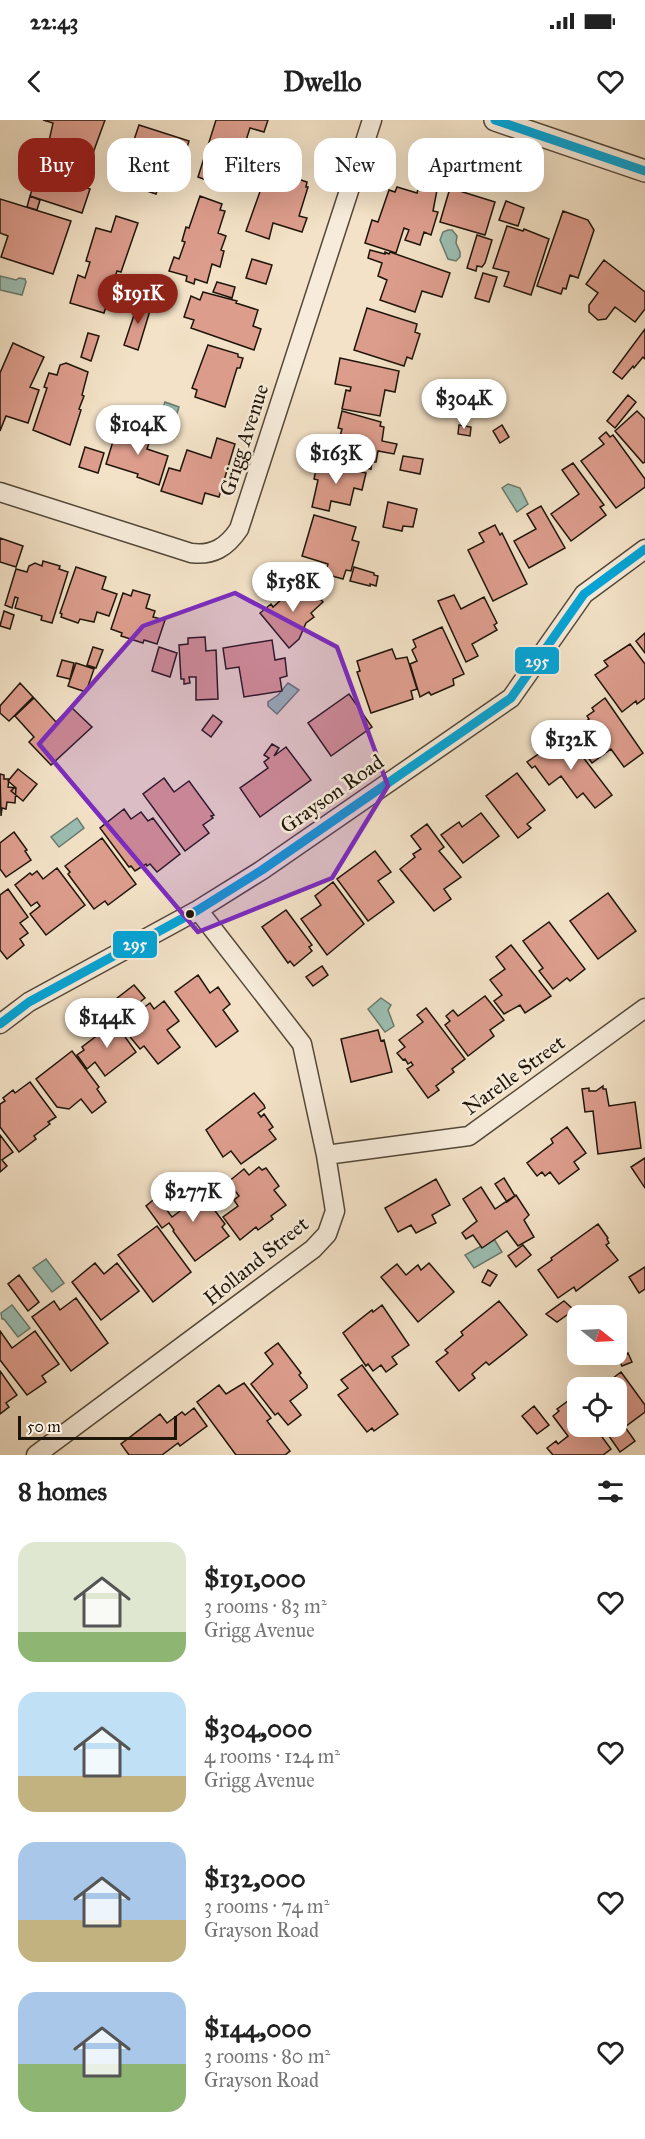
<!DOCTYPE html>
<meta charset="utf-8">
<style>
body{margin:0;font-family:"IM FELL Great Primer",serif;background:#f6f6f6;color:#222;height:100vh;display:flex;flex-direction:column;font-size:22px;white-space:nowrap}
*{box-sizing:border-box;margin:0}
p{font-size:20px;color:#767676}
.icon{flex:none;width:33px;height:33px;fill:none;stroke:currentColor;stroke-width:2;stroke-linecap:round;stroke-linejoin:round}
.map{position:relative;height:1335px;overflow:hidden}
.details{display:flex;flex-direction:column;background:#fff;flex:1}
.details>*{flex:none}
.banner{position:absolute;left:18px;top:18px;width:609px;height:54px;display:flex;gap:12px}
.needle{width:39px;rotate:108deg}
.controls{position:absolute;left:567px;top:1185px;display:grid;gap:12px}
.controls a{display:grid;place-items:center;width:60px;height:60px;border-radius:12px;background:#fff;box-shadow:0 6px 24px #0002;font-size:30px}
.scale{position:absolute;left:18px;bottom:15px;width:159px;box-sizing:border-box;padding-left:6px;border:3px solid #1e1509;border-top:0;font-size:16px;line-height:21px;white-space:nowrap;color:#1e1509;-webkit-text-stroke:4px #f7ecdb;paint-order:stroke}
.price{position:absolute;translate:-50% -51px;padding:0 14px;border-radius:21px;background:#fff;color:#222;font-size:20px;line-height:39px;filter:drop-shadow(0 2px 3px #0008)}
.price::after{content:'';position:absolute;left:50%;top:36px;width:18px;height:14px;margin-left:-9px;background:inherit;clip-path:polygon(0 0,100% 0,50% 100%)}
.price.active{background:#8f2418;color:#fff}
ul{padding:0;list-style:none}
li{display:flex;align-items:center;gap:18px;height:150px;padding:0 18px}
li span{display:grid;place-items:center;flex:none;width:168px;height:120px;border-radius:18px;color:#555}
li>.icon{margin-inline-start:auto}
span .icon{width:72px;height:72px;fill:#fffc;stroke-width:1}
li b{font-size:26px}
h2{display:flex;justify-content:space-between;align-items:center;height:72px;padding:0 18px;font-size:26px}
.chip{padding:0 21px;border-radius:18px;background:#fff;box-shadow:0 6px 24px #0002;font-size:21px;line-height:54px}
.chip.active{background:#8f2418;color:#fff}
.status{display:flex;justify-content:space-between;align-items:center;height:42px;padding:0 30px;background:#fff;direction:ltr}
.status svg{height:16px;fill:currentColor}
header{display:flex;justify-content:space-between;align-items:center;height:78px;padding:0 18px;background:#fff;font-size:27px;font-weight:700}
.map>svg:first-child{display:block}
</style>
<div class="status"><b>22:43</b><svg viewBox="0 0 49 12"><path d="M0 12V9h3v3zM5 12V6h3v6zM10 12V3h3v9zM15 12V0h3v12zM26 1h20v11H26zM47 4h2v5h-2z"/></svg></div>
<header><svg class="icon" aria-label="back" viewBox="0 0 24 24"><path d="M15 5l-7 7 7 7"/></svg>Dwello<svg class="icon" aria-label="heart" viewBox="0 0 24 24"><path d="M12 20l-8-8c-3-5 5-10 8-4 3-6 11-1 8 4z"/></svg></header>
<div class="map">
<svg width="645" height="1335" viewBox="0 0 645 1335">
<rect width="100%" height="100%" fill="#f3e2c7"/>
<filter id="stains"><feTurbulence type="fractalNoise" baseFrequency=".00333" numOctaves="4"/><feColorMatrix values="0 0 0 0 .2 0 0 0 0 .09 0 0 0 0 .02 0 0 0 .5 -.17"/></filter>
<radialGradient id="worn" r=".72"><stop offset=".6" stop-color="#630" stop-opacity="0"/><stop offset="1" stop-color="#630" stop-opacity=".3"/></radialGradient>
<path fill="#9bbeb2" stroke="#697a6e" stroke-width="1.5" d="M448,110H452L457,116L456,123L460,132V137L456,141L448,139L440,120L443,112Z
M0,156L16,160L19,158L25,159L26,162L22,175L0,170Z
M165,282L179,287L169,319L154,314L155,304L158,302Z
M508,364L520,368L528,384L517,392L502,368Z
M288,563L299,570L277,594L268,586V582L278,575Z
M77,698L84,708L59,727L51,717Z
M381,878L391,885L388,890L394,906L385,912L368,889Z
M217,1059L219,1063L227,1066L231,1073L230,1078L223,1084L217,1083L207,1068L208,1061Z
M494,1119L502,1132L474,1148L465,1135Z
M46,1139L64,1163L52,1172L33,1148Z
M12,1185L30,1208L18,1217L4,1199H2L1,1193Z"/>
<path fill="#dd9d8d" stroke="#1e1509" stroke-width="1.5" d="M43,0H105L89,44L47,30L53,3Z
M216,0H268L264,12L250,8L236,52L228,49L223,66L198,57Z
M139,5L189,21L182,44L174,41L168,58L162,56L156,74L138,68L144,50L126,44Z
M268,49L307,62L306,67H308L299,96L307,98L302,112L273,103L269,119L246,111Z
M38,52L90,69L82,93L30,76Z
M424,60L438,65L433,91L438,92L431,115L424,112L420,125L405,120L409,110L404,108L396,133L365,123L372,100L378,102L389,70L395,72L397,67L417,73L418,69H421Z
M450,68L495,82L485,115L440,102Z
M30,76L40,80L37,90L27,87Z
M200,76L222,84L220,90L225,91L218,113L226,116L221,130L224,131L220,147L212,144L207,163L195,159L194,164L186,161L187,156L169,151L174,137L179,139L185,122L182,121L186,107L189,108Z
M0,79L71,101L53,154L1,137L8,116L0,113Z
M506,81L524,88L518,106L499,100Z
M563,91L588,100L594,110L578,158L570,155L566,169L563,168L561,174L537,166Z
M116,96L138,103L121,152L117,151L104,193L70,183L78,155L85,158L90,142L86,141L96,108L111,112Z
M507,106L523,111L524,109L549,119L531,175L504,166L509,152L493,148Z
M477,115L492,120L485,143L482,147L477,146L476,151L467,148Z
M370,130L385,134V132L389,134L390,132L450,153L442,177L422,171L415,192L380,180L387,160L378,156L382,143L368,138Z
M252,139L272,145L266,164L246,158Z
M604,140L645,172V189L635,202L615,187L606,199L598,200L589,192V185L598,173L586,164Z
M483,153L497,157L489,182L475,178Z
M217,162L235,167L232,178L213,172Z
M203,172L237,181L236,183L258,190L253,206L261,209L254,230L191,208L194,200L184,197L191,176L200,180Z
M139,180L152,184L138,230L124,225Z
M367,188L417,204L415,212L420,214L412,239L407,237L404,246L354,230Z
M645,209V239L643,237L634,248L633,246L622,259L613,252Z
M88,213L99,216L91,241L81,237Z
M13,223L44,237L30,267L39,270L28,303L6,296L0,311V253Z
M208,225L238,234V237L243,238L240,248H237L225,287L195,277L197,270L192,268Z
M340,238L399,251L395,272L385,270L380,296L342,289L346,270L350,271L351,267L335,264Z
M66,243L88,252L82,275L84,276L79,289L81,290L70,325L33,310L47,268L44,267L49,253L57,255L60,245Z
M628,275L636,282L615,308L607,301Z
M342,291L381,302L380,306L384,307L382,321L397,324L394,334L378,331L376,342H372L371,349L341,343L342,336L341,334L335,333L342,309L338,308Z
M637,291L645,299V342L643,343L615,311Z
M459,305L471,307L470,316L458,314Z
M502,305L509,317L500,323L493,311Z
M129,307L152,314L147,329L168,336L159,365L137,357L138,354L106,344L114,318L124,321Z
M606,312L610,317L613,315L645,359V367L616,388L581,341L604,324L599,318Z
M217,318L235,324L219,377L205,373L202,384L161,371L169,348L180,351L187,330L211,338Z
M85,327L104,333L98,353L79,347Z
M403,336L423,339L420,354L400,350Z
M318,341L366,353L362,370L354,368L350,385L331,381L329,391L312,387L318,360L314,359Z
M573,343L604,385L600,387L606,395L571,421L551,394L579,374L562,350Z
M388,382L417,389L413,407L403,406L402,411L383,407Z
M541,386L565,428L529,448L514,421L536,409L527,394Z
M314,395L356,407L352,420L359,422L351,451L346,450L343,459L325,454L328,444L302,436Z
M495,405L500,415L502,413L527,464L493,481L468,430L484,422L479,413Z
M0,418L23,426L16,447L0,442Z
M43,441L60,446L59,449L68,452L52,503L41,500L42,496L15,488L18,478L15,477L12,488L5,485L16,449L27,452L29,446L35,443L42,446Z
M76,447L106,457L102,469L117,474L109,496L97,492L94,502L80,499L78,503L61,497L62,494L60,493Z
M354,447L374,453V455L378,456L376,466L370,464V466L350,461Z
M304,459L323,482L311,493L314,497L306,503L299,519L289,528L260,493L271,484L273,487Z
M133,470L150,475L146,488L155,491L153,497L165,500L157,524L144,520L143,523L121,516L122,513L111,509L123,473L131,476Z
M454,475L461,489L484,477L497,503L494,505L497,510L472,524L478,536L466,542L438,481Z
M4,491L14,495L10,509L0,506Z
M442,507L464,554L453,559L454,565L431,575L429,572L420,577L410,544L417,541L412,530L416,527L413,520Z
M645,513V533L636,521Z
M205,517L206,531L216,530L218,579L196,580V557H189L190,563L184,564V559H181L179,525L188,524V518Z
M272,520L275,540L285,538L287,556L280,558L282,571L244,577L239,547L226,549L223,528Z
M630,524L645,544V578L637,584L636,581L622,592L595,555L608,546L604,541Z
M93,527L103,530L96,548L87,545Z
M159,527L177,533L170,557L152,551Z
M392,529L396,539L407,537L417,569L411,571L413,579L371,593L357,552L360,551L357,541Z
M62,540L74,543L70,559L57,556Z
M76,543L94,549L86,572L68,566Z
M20,563L33,577L9,601L0,593V586Z
M349,574L372,607L331,636L308,603Z
M34,578L56,602L71,587L92,607L51,645L29,622L34,617L15,596Z
M605,578L643,633L624,647L611,629L592,643L573,616L581,610L578,607L589,599L587,596L594,591L592,588Z
M213,595L222,602L211,617L202,610Z
M566,615L612,675L595,688L583,673L577,678L561,656L549,665L535,646L532,648L527,642Z
M272,624L279,628L274,636L286,627L311,660L260,697L240,668L268,648L264,642L269,638L264,635Z
M18,649L37,664L23,681L11,671L15,667L8,661Z
M517,653L545,690L527,704L531,708L518,718L486,676Z
M0,654L4,655V659H9L8,667L16,668L15,683L7,682L6,689L2,688L1,696Z
M164,658L174,672L189,661L214,695L211,696L213,698L203,705L209,713L185,731L143,674Z
M124,689L131,699L141,692L148,701L153,698L180,734L157,752L150,744L147,746L146,744L135,751L131,746L129,747L100,708Z
M481,693L499,716L463,743L441,715L459,702L462,707Z
M427,704L444,727L439,731L461,757L444,769L451,779L434,791L400,749L415,737L413,734L421,729L411,716Z
M14,712L27,730L25,731L31,740L6,757L0,749V723Z
M102,718L136,764L108,785L105,781L94,789L68,754L70,752L65,746Z
M375,731L391,752L378,761L394,782L368,801L337,759Z
M57,748L85,785L46,815L30,794L40,786L37,782L31,786L15,765L30,753L32,755L37,751L43,759Z
M333,762L364,804L327,835L301,799L321,785L315,776Z
M8,769L28,797L20,803L28,813L20,819L24,825L7,839L0,830V775Z
M608,773L636,811L598,839L570,801Z
M286,790L312,825L309,827L312,831L294,846L290,841L288,843L262,807Z
M549,802L585,849L570,861L567,858L553,869L539,851L543,848L523,821Z
M511,825L551,876L525,893L520,885L504,894L494,881L502,875L490,860L505,849L496,837Z
M322,846L328,855L313,866L306,857Z
M198,855L210,873L218,867L230,884L223,890L238,911L216,927L175,872Z
M134,865L145,878L126,893L116,879Z
M485,876L504,900L490,910L494,916L468,936L445,905L450,901L446,896L453,890L458,896Z
M164,881L179,901L167,910L180,927L158,944L144,926L140,929L126,912L134,906L131,902L144,892L142,889L150,883L154,889Z
M426,888L465,939L452,949L454,952L436,966L439,970L428,978L407,949L413,945L411,942L408,944L405,939L403,940L397,933L405,927L399,920L423,902L417,895Z
M106,903L109,907L115,903L136,932L105,956L95,942L87,949L77,935L84,930L82,927L95,917L93,914Z
M378,910L381,921L384,920L392,952L351,962L341,919Z
M72,931L99,967L97,969L106,982L92,993L81,979L69,989L57,987L36,959Z
M30,962L56,997L48,1002L50,1004L34,1016L36,1019L19,1032L0,1007V984L5,981L3,978L13,970L15,973Z
M603,966V969H606L609,986L635,982L641,1028L598,1034L593,991L585,992L582,969L589,968V971H596Z
M254,973L264,985L265,988L258,993L261,997L264,994L273,1007L269,1010L276,1019L241,1044L231,1031L223,1037L206,1010Z
M567,1007L586,1033L574,1042L579,1049L559,1064L550,1052L545,1056L542,1052L537,1056L527,1043L553,1023L551,1019Z
M0,1015L13,1032L2,1040L7,1046L0,1052Z
M645,1038V1068L631,1047Z
M259,1047L262,1050L266,1048L279,1066L274,1070L286,1085L271,1096L273,1099L258,1110L256,1107L240,1120L223,1097L238,1086L234,1080L239,1076L228,1062L244,1049L249,1055Z
M504,1058L515,1076L507,1082L495,1064Z
M436,1059L450,1085L432,1095L436,1103L416,1113L411,1105L398,1112L385,1088Z
M194,1063L225,1104L222,1107L229,1116L195,1141L173,1111L174,1110L169,1103L162,1108L146,1086L157,1077L172,1097L188,1085L180,1073Z
M481,1067L495,1089L516,1075L529,1095L524,1100L534,1117L518,1126L507,1111L482,1128L473,1115L466,1119L462,1113L477,1101L463,1079Z
M598,1104L608,1118L607,1119L609,1123L606,1125L618,1140L576,1171L574,1167L558,1178L538,1150L552,1140L551,1138Z
M157,1106L191,1152L153,1182L118,1135Z
M523,1125L531,1135L516,1147L508,1136Z
M95,1143L104,1154L117,1143L139,1171L101,1200L72,1162Z
M429,1143L454,1172L418,1202L381,1157L397,1144L406,1155L418,1145L421,1150Z
M645,1147V1169L639,1173L629,1157Z
M488,1150L497,1155L490,1166L482,1162Z
M19,1155L39,1182L28,1191L8,1164Z
M76,1178L108,1223L71,1251L32,1197L54,1181L60,1190Z
M499,1181L527,1215L489,1245L486,1242L472,1254L475,1258L459,1271L436,1242L448,1233L445,1230L463,1215L461,1212Z
M564,1181L574,1190L557,1202L546,1194Z
M382,1185L409,1225L392,1237L397,1244L386,1252L381,1245L373,1251L368,1244L366,1246L343,1213L372,1190L373,1192Z
M0,1211L12,1228L35,1211L59,1244L42,1256L46,1262L27,1275L0,1240Z
M278,1223L301,1253L299,1255L307,1265V1268L290,1281L301,1295L288,1305L278,1293L275,1295L251,1264L273,1244L265,1233Z
M628,1233L632,1242L622,1246L618,1237Z
M362,1245L398,1294L374,1311L372,1308L367,1312L338,1275L348,1268L341,1260Z
M0,1251L17,1275L6,1283L9,1287L0,1294Z
M621,1252L645,1285V1292L625,1307L635,1321L620,1332L602,1306H616V1268H600Z
M244,1263L271,1298L267,1301L290,1331L285,1335H236L197,1282L219,1265L226,1274Z
M572,1278L578,1285V1306H594L611,1329L603,1335H553L547,1328L556,1321L558,1324L568,1316L553,1296L559,1291L557,1289Z
M534,1286L549,1305L537,1314L522,1296Z
M194,1288L207,1306L180,1326L178,1323L162,1335H129L121,1324L160,1294L167,1303L182,1292L185,1295Z"/>
<g fill="none" stroke-linecap="round" stroke-linejoin="round">
<g stroke="#534838" stroke-width="21">
<path id="minor" d="M0,372L191,433C213,436 227,427 239,409L372,0
M0,904L29,882L198,790L262,750L511,578L584,474L645,429
M326,1035L469,1016L645,888
M36,1335L313,1129L327,1114L335,1091L326,1035L302,924L198,790"/>
</g>
<g stroke="#534838" stroke-width="24">
<path id="tertiary" d="M495,0L645,51"/>
</g>
<use href="#minor" stroke="#f7ecdb" stroke-width="18"/>
<use href="#tertiary" stroke="#f7ecdb" stroke-width="21"/>
<g stroke="#f7ecdb" stroke-width="14">
<path id="bus-1" d="M495,0L645,51
M0,904L29,882L198,790L262,750L511,578L584,474L645,429"/>
</g>
<use href="#bus-1" stroke="#03a5d8" stroke-width="9"/>
</g>
<path fill="#7b2cbf" fill-opacity="0.2" stroke="#7b2cbf" stroke-width="4.5" stroke-linejoin="round" d="M235,473L337,527L388,666L332,758L198,812L39,624L143,506Z"/>
<circle fill="#1e1509" stroke="#f7ecdb" stroke-width="2" cx="190" cy="794" r="5"/>
<g text-anchor="middle" dominant-baseline="central" stroke-width="5" stroke-linejoin="round" paint-order="stroke">
<g font-size="21" fill="#1e1509" stroke="#f7ecdb">
<text transform="translate(244 320) rotate(-72)">Grigg Avenue</text>
<text transform="translate(332 674) rotate(-35)">Grayson Road</text>
<text transform="translate(514 955) rotate(-36)">Narelle Street</text>
<text transform="translate(256 1141) rotate(-39)">Holland Street</text>
</g>
</g>
<g stroke="#f7ecdb" stroke-width="2">
<rect x="514" y="526" width="46" height="29" rx="6" fill="#03a5d8"/>
<rect x="112" y="810" width="46" height="29" rx="6" fill="#03a5d8"/>
</g>
<g font-size="16" text-anchor="middle" font-weight="bold" fill="#fff">
<text x="537" y="547">295</text>
<text x="135" y="830">295</text>
</g>
<rect width="100%" height="100%" filter="url(#stains)"/>
<rect width="100%" height="100%" fill="url(#worn)"/>
</svg>
<div class="controls">
<a><svg class="needle" viewBox="-14 -14 28 28"><path d="M0-13l5 13h-10z" fill="#e53935"/><path d="M0 13l5-13h-10z" fill="#767676"/></svg></a>
<a><svg class="icon" aria-label="locate" viewBox="0 0 24 24"><circle cx="12" cy="12" r="6"/><path d="M12 2v4M12 18v4M2 12h4M18 12h4"/></svg></a>
</div>
<div class="scale">50 m</div>
<b class="price active" style="left:138px;top:205px">$191K</b>
<b class="price" style="left:464px;top:310px">$304K</b>
<b class="price" style="left:138px;top:336px">$104K</b>
<b class="price" style="left:336px;top:365px">$163K</b>
<b class="price" style="left:293px;top:493px">$158K</b>
<b class="price" style="left:571px;top:651px">$132K</b>
<b class="price" style="left:107px;top:929px">$144K</b>
<b class="price" style="left:193px;top:1103px">$277K</b>
<div class="banner">
<a class="chip active">Buy</a>
<a class="chip">Rent</a>
<a class="chip">Filters</a>
<a class="chip">New</a>
<a class="chip">Apartment</a>
</div>
</div>
<section class="details">
<h2>8 homes<svg class="icon" aria-label="filters" viewBox="0 0 24 24"><path d="M4 7h16M4 17h16"/><circle cx="9" cy="7" r="2"/><circle cx="15" cy="17" r="2"/></svg></h2>
<ul>
<li><span style="background:linear-gradient(#dfe7d0 75%,#8fb573 0)"><svg class="icon" aria-label="home" viewBox="0 0 24 24"><path d="M3 11l9-7 9 7M6 9v11h12V9"/></svg></span><div><b>$191,000</b><p>3 rooms · 83 m²</p><p>Grigg Avenue</p></div><svg class="icon" aria-label="heart" viewBox="0 0 24 24"><path d="M12 20l-8-8c-3-5 5-10 8-4 3-6 11-1 8 4z"/></svg></li>
<li><span style="background:linear-gradient(#bfe0f5 70%,#c2b280 0)"><svg class="icon" aria-label="home" viewBox="0 0 24 24"><path d="M3 11l9-7 9 7M6 9v11h12V9"/></svg></span><div><b>$304,000</b><p>4 rooms · 124 m²</p><p>Grigg Avenue</p></div><svg class="icon" aria-label="heart" viewBox="0 0 24 24"><path d="M12 20l-8-8c-3-5 5-10 8-4 3-6 11-1 8 4z"/></svg></li>
<li><span style="background:linear-gradient(#a9c7e8 65%,#c2b280 0)"><svg class="icon" aria-label="home" viewBox="0 0 24 24"><path d="M3 11l9-7 9 7M6 9v11h12V9"/></svg></span><div><b>$132,000</b><p>3 rooms · 74 m²</p><p>Grayson Road</p></div><svg class="icon" aria-label="heart" viewBox="0 0 24 24"><path d="M12 20l-8-8c-3-5 5-10 8-4 3-6 11-1 8 4z"/></svg></li>
<li><span style="background:linear-gradient(#a9c7e8 60%,#8fb573 0)"><svg class="icon" aria-label="home" viewBox="0 0 24 24"><path d="M3 11l9-7 9 7M6 9v11h12V9"/></svg></span><div><b>$144,000</b><p>3 rooms · 80 m²</p><p>Grayson Road</p></div><svg class="icon" aria-label="heart" viewBox="0 0 24 24"><path d="M12 20l-8-8c-3-5 5-10 8-4 3-6 11-1 8 4z"/></svg></li>
</ul>
</section>
